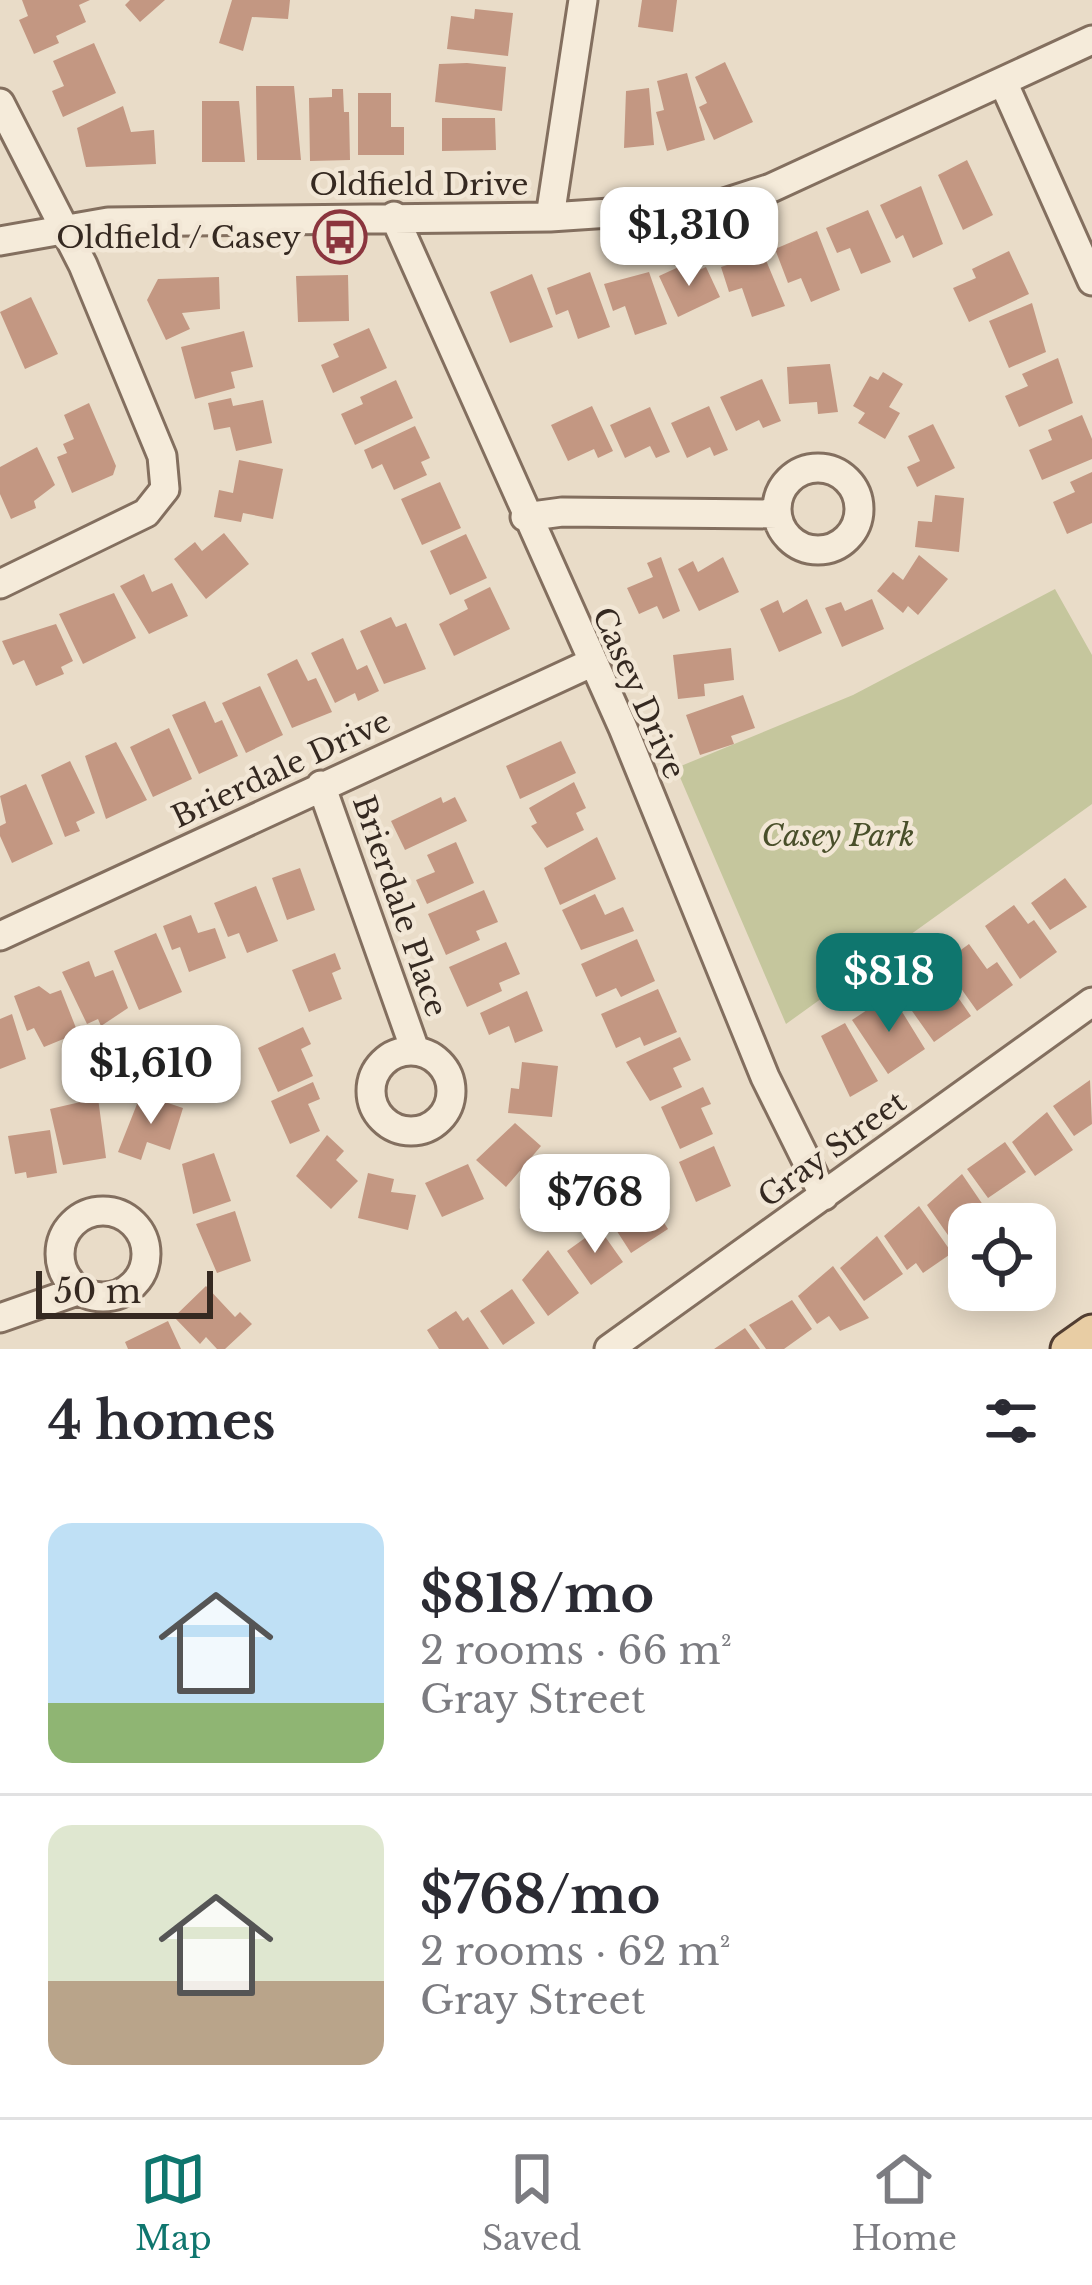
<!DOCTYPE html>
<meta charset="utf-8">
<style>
body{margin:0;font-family:"Libre Baskerville",serif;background:#f7f7f7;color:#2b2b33;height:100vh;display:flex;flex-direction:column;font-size:45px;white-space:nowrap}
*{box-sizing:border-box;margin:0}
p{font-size:39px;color:#7c7c81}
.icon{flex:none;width:66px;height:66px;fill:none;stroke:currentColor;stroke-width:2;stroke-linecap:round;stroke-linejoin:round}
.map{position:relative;height:1349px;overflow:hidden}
.drawer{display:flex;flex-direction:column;background:#fff;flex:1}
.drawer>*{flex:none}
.fabs{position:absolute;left:948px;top:1203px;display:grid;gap:24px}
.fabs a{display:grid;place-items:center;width:108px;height:108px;border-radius:24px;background:#fff;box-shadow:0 6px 30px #0003;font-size:60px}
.scale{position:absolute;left:36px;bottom:30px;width:177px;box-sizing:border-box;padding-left:12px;border:6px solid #352921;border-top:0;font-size:33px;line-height:42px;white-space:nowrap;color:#352921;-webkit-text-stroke:9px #f2e7d6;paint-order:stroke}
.price{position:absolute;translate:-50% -102px;padding:0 27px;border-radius:24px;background:#fff;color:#222;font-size:39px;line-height:78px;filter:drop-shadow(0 3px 6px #0008)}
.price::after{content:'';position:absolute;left:50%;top:72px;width:36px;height:27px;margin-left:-18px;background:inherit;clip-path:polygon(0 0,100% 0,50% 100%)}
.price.on{background:#0f766e;color:#fff}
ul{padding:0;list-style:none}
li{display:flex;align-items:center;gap:36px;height:300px;padding:0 48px}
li+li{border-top:3px solid #e1e1e2}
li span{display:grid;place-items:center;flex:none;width:336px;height:240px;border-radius:24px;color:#555}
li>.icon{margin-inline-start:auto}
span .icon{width:144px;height:144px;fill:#fffc;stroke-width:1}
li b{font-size:51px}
h2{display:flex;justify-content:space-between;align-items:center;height:144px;padding:0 48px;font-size:51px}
.dock{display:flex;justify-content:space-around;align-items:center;height:168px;border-top:3px solid #e1e1e2;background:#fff;font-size:33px;color:#7c7c81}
.dock a{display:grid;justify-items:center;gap:6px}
.dock .on{color:#0f766e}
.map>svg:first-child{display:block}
</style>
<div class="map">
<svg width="1092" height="1349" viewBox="0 0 1092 1349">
<rect width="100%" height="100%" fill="#e9dcc8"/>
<path fill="#c5c69d" d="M1055,589L1092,655V804L786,1024L676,768L853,695Z"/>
<path fill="#c39782" d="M22,0H90L79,5L86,22L56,36L59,43L34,54L19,20L28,16Z
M130,0H165L140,22L125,5Z
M232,0H290L288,19L252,17L243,51L219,43Z
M642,0H677L673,32L638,27Z
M475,9L513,13L508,56L447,49L451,16L474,19Z
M94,43L116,93L63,117L52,91L64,86L53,61Z
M725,62L753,122L714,140L699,107L707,103L695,77Z
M467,63L506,67L502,111L435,102L439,64Z
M687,73L705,140L667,151L656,112L664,110L657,81Z
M256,86H294L301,160H257Z
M649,88L654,145L624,148L626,91Z
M332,89H343L344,112H349L350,160L310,161L309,98L332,97Z
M358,93H391V127H404V155H358Z
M202,101H239L245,162H202Z
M123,106L131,132L154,130L156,164L86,167L77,128Z
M442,118H495L496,150L442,151Z
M967,160L993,215L963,230L938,175Z
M921,186L943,244L913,258L903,235L896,239L880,205Z
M868,210L891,262L861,274L850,248L837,253L826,228Z
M817,231L840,290L811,302L801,278L788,283L775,249Z
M1009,251L1029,294L969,322L953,288L976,278L972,269Z
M763,253L785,306L752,317L742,288L729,292L721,267Z
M683,265L688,275L706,267L720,297L678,317L659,276Z
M590,272L610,327L578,339L568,310L556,315L547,288Z
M649,272L667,324L635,335L625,306L613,311L604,284Z
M532,274L553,327L510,343L490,292Z
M348,275L349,321L298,322L296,276Z
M219,277L220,309L182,313L190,329L166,340L147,300L158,279Z
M31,297L58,354L25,369L0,312Z
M1032,303L1046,352L1009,368L989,321Z
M369,328L387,368L333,393L321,365L339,357L333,344Z
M244,331L253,367L231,372L235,388L195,399L181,347Z
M1058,358L1073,403L1019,427L1005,396L1028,386L1022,374Z
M830,364L838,412L818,414L817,402L789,404L787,367Z
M883,372L903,384L889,407L900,413L885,439L858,423L865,413L853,406L870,376L878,380Z
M762,379L781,421L763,428L759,420L736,431L720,397Z
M396,380L413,418L355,445L341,414L363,404L360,397Z
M231,398L233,406L263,400L272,443L236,451L230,427L214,430L208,403Z
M89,403L116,466L113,475L72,493L57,457L67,453L63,444L74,439L64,415Z
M592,406L613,451L598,458L594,449L568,461L551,425Z
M709,406L728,450L714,456L710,447L687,458L671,423Z
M650,407L670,452L656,458L650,446L625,458L610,425Z
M1082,415L1092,439V459L1042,480L1029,450L1052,440L1048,430Z
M933,424L955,468L917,487L907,467L920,461L908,436Z
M415,426L430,458L421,462L427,475L394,490L382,464L372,469L364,450Z
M37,447L55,485L34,501L36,508L11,519L0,494V467Z
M239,460L283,469L273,519L243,513L241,522L214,517L219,490L233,493Z
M1092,472V523L1067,534L1053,502L1075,492L1070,482Z
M440,482L461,528L422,545L401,499Z
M935,495L964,498L959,552L915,547L918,521L932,522Z
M224,533L249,564L206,599L174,559L195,542L202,551Z
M466,534L487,578L450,595L430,551Z
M919,555L948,579L918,615L908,606L903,613L877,591L893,572L903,580Z
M661,557L680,611L663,619L657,606L639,614L627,588L653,577L647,563Z
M723,557L739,592L699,611L678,569L693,561L698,572Z
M144,574L152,592L172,583L188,616L149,634L120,586Z
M490,587L510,629L454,656L439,624L468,609L464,600Z
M114,593L136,638L83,664L59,614Z
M807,599L822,633L779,652L760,609L778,600L783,613Z
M872,599L884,629L842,647L825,608L841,602L845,611Z
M391,617L396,627L406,623L426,669L384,684L360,631Z
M56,624L73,661L61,667L64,674L36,686L24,660L13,665L2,641Z
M343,638L357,670L367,665L379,691L358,701L355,693L335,703L311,653Z
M731,648L734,680L704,684L705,696L678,699L673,655Z
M297,659L308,681L316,678L332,712L292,728L267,674Z
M260,686L283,735L246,753L222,703Z
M743,695L755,728L731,736L734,744L700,755L686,715Z
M205,701L215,723L222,720L238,756L199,774L172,715Z
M169,728L192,779L153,797L130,747Z
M561,741L576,773L520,799L506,766Z
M116,742L147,800L106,819L85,756Z
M70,761L95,813L76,822L80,831L65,837L41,775Z
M574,782L586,808L576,813L584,830L547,848L531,826L537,823L529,808Z
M26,784L53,844L12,863L0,836V826L6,823L0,796Z
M441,797L443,803L455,797L467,821L405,850L391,821Z
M597,837L616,879L560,905L544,868Z
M456,842L474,883L427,904L416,880L435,872L427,855Z
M300,868L315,910L287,920L272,878Z
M1065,878L1087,907L1050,930L1031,903Z
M256,886L278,941L247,953L239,933L228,937L214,903Z
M484,890L498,922L476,931L480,940L446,955L428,914Z
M595,894L605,915L623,907L634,931L581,950L562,910Z
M1014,905L1028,924L1034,920L1057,952L1020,979L985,926Z
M191,915L198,933L215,928L226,958L189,972L180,947L172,950L163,926Z
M156,933L182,992L139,1010L114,951Z
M637,939L655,981L621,997L616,988L596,997L581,964Z
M506,942L520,974L499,983L502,991L467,1007L449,967Z
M969,944L987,969L997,962L1013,985L977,1011L943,963Z
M335,953L341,969L332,973L342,999L309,1012L292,970Z
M89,961L95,977L113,970L128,1008L101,1026L98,1019L87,1024L62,972Z
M926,976L944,1001L955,993L971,1016L934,1042L900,994Z
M39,986L50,994L61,990L78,1033L44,1047L34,1028L27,1031L14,996Z
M658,989L677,1032L644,1046L640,1037L616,1048L601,1014Z
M527,991L543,1031L515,1043L509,1026L489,1035L480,1013Z
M882,1000L888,1008L896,1002L925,1049L888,1074L852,1020Z
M12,1014L26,1059L0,1069V1019Z
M845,1023L878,1081L850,1097L821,1036Z
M303,1027L311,1044L301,1049L313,1076L278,1092L258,1048Z
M680,1037L691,1060L673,1068L682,1087L650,1101L626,1062Z
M522,1062L558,1066L552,1117L508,1113L511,1088L519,1089Z
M1090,1080L1092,1124L1074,1136L1053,1106Z
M313,1082L320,1099L308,1104L320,1131L290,1144L271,1101Z
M703,1087L711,1104L701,1108L713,1134L680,1149L661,1107Z
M141,1094L183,1108L170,1150L147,1142L141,1160L118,1152Z
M98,1098L106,1158L63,1165L50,1109Z
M1047,1112L1073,1150L1035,1176L1012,1142Z
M515,1123L541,1146L506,1187L476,1160Z
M50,1130L57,1173L27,1178L26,1172L15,1174L8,1136Z
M327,1135L344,1151L336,1160L358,1181L331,1209L296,1176Z
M1005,1142L1026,1172L988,1198L967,1169Z
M714,1146L731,1186L696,1202L679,1162Z
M214,1153L231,1201L193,1214L182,1164Z
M468,1164L484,1199L442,1217L425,1183Z
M368,1173L394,1179L391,1192L416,1195L408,1230L358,1218Z
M962,1174L996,1224H969L950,1238L927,1205Z
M650,1201L668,1229L631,1253L613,1225Z
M919,1206L952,1253L923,1273L916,1263L907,1270L884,1236Z
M235,1211L251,1261L217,1273L196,1224Z
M599,1228L623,1262L591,1285L567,1251Z
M877,1236L903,1274L864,1301L840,1268Z
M548,1250L579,1293L548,1316L522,1280Z
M833,1266L869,1318L840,1331L829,1316L817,1324L798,1296Z
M206,1286L235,1317L240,1312L252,1324L225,1349H217L206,1337L200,1344L174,1317Z
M512,1289L535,1323L503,1345L480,1311Z
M792,1300L812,1329L784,1349H766L749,1325Z
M456,1311L463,1321L468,1317L489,1349H439L427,1330Z
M168,1321L181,1349H128L125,1342Z
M745,1328L760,1349H714Z"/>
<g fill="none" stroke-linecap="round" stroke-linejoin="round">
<g stroke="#836f5f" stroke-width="33">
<path id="minor" d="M1004,84L1092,281
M0,103L83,265L162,456L165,489L146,513L0,584
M394,216L623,728L765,1077L824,1196
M550,217L583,0
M0,241L108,222L550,217L715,206L771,188L1092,40
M777 509a41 41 0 1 1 82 0a41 41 0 1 1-82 0Z
M525,517L562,512L777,514
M321,785L415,1050
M0,936L591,663
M371 1091a40 40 0 1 1 80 0a40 40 0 1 1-80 0Z
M60 1254a43 43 0 1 1 86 0a43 43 0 1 1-86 0Z
M0,1318L80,1290
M609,1349L1092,1002"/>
</g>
<g stroke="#523e32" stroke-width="39">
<path id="major" d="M1068,1349L1092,1332"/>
</g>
<use href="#minor" stroke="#f5ebda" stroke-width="27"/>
<use href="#major" stroke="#e8cda4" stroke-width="33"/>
</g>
<defs>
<g id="bus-ring" transform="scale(2.7)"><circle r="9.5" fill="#f2e7d6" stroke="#8b353e" stroke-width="1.5"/><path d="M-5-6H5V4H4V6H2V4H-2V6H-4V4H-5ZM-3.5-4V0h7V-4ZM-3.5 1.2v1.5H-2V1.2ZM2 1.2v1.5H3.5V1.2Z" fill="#8b353e"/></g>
</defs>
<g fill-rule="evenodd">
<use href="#bus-ring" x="340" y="237"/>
</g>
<g text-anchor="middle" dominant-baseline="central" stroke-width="9" stroke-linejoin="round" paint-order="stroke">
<g font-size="30" fill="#352921" stroke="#f2e7d6">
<text x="419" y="184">Oldfield Drive</text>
<text transform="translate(639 693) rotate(66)">Casey Drive</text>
<text transform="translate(281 769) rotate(-25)">Brierdale Drive</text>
<text transform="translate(400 906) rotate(71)">Brierdale Place</text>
<text transform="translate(832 1149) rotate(-36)">Gray Street</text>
</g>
<g font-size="30" fill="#352921" stroke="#f2e7d6" text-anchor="end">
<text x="301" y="237">Oldfield / Casey</text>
</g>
<g font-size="30" font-style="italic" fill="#494f2a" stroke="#f2e7d6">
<text x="838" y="835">Casey Park</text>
</g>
</g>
</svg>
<div class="fabs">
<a><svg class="icon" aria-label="locate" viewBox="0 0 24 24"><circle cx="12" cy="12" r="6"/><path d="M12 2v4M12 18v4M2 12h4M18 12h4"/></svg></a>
</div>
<div class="scale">50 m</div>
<b class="price" style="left:689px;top:289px">$1,310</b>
<b class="price on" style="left:889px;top:1035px">$818</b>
<b class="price" style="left:151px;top:1127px">$1,610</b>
<b class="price" style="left:595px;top:1256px">$768</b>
</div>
<section class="drawer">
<h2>4 homes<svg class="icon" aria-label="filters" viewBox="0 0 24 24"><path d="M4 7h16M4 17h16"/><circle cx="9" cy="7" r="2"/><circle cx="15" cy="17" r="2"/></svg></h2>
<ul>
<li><span style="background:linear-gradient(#bfe0f5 75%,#8fb573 0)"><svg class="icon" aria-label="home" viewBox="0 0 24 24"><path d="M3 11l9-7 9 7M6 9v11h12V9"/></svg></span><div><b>$818/mo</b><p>2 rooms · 66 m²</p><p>Gray Street</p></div></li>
<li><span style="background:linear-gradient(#dfe7d0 65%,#b9a48a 0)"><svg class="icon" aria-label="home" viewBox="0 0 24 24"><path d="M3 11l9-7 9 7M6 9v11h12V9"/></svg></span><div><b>$768/mo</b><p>2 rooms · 62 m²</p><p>Gray Street</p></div></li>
</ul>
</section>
<nav class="dock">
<a class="on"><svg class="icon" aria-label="map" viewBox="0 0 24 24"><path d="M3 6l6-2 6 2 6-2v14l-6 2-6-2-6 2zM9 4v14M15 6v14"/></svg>Map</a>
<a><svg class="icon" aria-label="saved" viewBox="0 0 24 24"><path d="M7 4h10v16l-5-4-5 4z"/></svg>Saved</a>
<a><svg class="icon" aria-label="home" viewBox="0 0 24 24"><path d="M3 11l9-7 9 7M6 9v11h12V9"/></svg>Home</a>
</nav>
